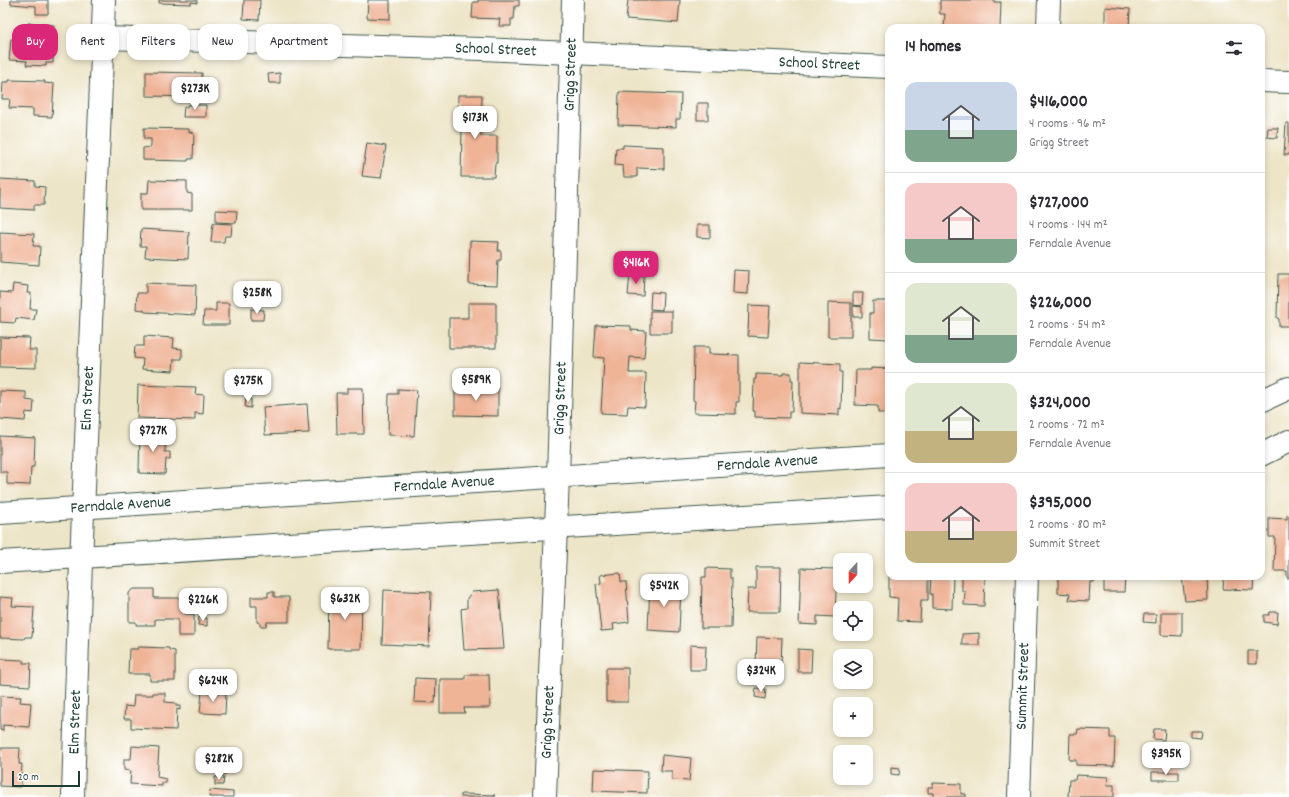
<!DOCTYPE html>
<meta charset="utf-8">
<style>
body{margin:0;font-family:Dekko,sans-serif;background:#f2f2f3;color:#2b2b33;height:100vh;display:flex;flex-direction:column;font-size:15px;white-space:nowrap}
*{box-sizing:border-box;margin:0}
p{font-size:13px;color:#7c7c81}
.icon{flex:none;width:22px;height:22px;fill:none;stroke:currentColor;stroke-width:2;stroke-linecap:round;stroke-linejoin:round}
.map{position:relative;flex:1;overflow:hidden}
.side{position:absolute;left:885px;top:24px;width:380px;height:556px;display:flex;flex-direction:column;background:#fff;border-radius:12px;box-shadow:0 2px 6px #0003}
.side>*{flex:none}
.hud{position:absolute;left:12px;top:24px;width:380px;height:36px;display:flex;gap:8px}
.needle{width:26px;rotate:201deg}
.buttons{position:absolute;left:833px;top:553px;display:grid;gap:8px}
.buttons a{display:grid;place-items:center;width:40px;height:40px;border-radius:8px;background:#fff;box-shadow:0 2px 6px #0003;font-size:20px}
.scale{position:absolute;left:12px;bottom:10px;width:68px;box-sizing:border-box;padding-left:4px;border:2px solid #1f3d34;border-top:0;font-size:11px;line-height:14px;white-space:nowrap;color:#1f3d34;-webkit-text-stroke:3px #fff;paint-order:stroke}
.price{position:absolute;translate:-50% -34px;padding:0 9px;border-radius:8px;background:#fff;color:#222;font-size:13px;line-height:26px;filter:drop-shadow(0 1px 2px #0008)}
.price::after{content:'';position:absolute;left:50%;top:24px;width:12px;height:9px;margin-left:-6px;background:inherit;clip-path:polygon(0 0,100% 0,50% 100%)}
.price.on{background:#db2777;color:#fff}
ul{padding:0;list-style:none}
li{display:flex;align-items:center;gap:12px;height:100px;padding:0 20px}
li+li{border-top:1px solid #e1e1e2}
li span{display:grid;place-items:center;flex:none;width:112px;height:80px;border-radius:12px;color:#555}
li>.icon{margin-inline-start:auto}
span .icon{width:48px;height:48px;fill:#fffc;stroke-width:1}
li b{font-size:17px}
h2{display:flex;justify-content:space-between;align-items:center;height:48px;padding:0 20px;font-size:17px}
.tag{padding:0 14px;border-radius:12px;background:#fff;box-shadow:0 2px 6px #0003;font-size:14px;line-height:36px}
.tag.on{background:#db2777;color:#fff}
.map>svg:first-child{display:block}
</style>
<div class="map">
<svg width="1289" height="797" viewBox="0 0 1289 797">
<rect width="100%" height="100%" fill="#fff"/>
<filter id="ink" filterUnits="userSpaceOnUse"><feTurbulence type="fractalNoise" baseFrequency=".025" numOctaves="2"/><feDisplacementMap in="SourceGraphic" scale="8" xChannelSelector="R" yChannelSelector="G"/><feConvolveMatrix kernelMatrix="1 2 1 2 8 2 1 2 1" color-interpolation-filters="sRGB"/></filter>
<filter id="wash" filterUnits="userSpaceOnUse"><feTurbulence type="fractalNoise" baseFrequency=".012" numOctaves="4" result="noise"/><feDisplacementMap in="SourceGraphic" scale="16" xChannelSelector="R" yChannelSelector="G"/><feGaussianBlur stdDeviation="0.9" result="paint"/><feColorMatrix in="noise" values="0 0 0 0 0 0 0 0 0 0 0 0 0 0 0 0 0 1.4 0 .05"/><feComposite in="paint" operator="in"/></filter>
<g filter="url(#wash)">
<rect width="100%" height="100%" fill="#ede5c8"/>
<g id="blocks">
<path fill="#efb396" d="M11,0H48V14H36V6L11,4Z
M159,0H197V3L191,2V4L159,3Z
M244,0H260L259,20L243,19Z
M368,0H390V19L367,18Z
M478,0H519V6H515L514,19H511V26H499L500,19L472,18L473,2H478Z
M628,0H680L678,23L626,19Z
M940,0H994V2H1001L1000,28H944L945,14H940Z
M1105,7L1130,9L1129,28H1105Z
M28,23L54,25L53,63H46V66L26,65L27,61L9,60L11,39L27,40Z
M146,72L202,73L201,97L146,96Z
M280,73V83H269L268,74Z
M9,80L45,81L44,83L54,84L52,117L33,116V109L9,108L10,99H2L3,82H9Z
M619,92L681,94L680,119H676V127L618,125Z
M458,95H482L481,136H497V163H495L494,177H461L462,129H457Z
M697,103H708V120H697Z
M187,105H206V117H183L184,107H187Z
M1286,123H1289V155H1284Z
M144,128L189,129V132L194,133L193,159H188V161L143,160V148L151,147V139H144Z
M1268,128H1278L1277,138L1267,137Z
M367,143L386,146L381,178L362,176Z
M623,145L664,147V169L637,168V177H624L623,166L615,165L616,148H623Z
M0,179L35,181V186L45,187L44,205H34V210L0,208Z
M149,180L187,181V193L192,194V210H141V193H148Z
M216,210L237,211L236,223L216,222Z
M213,223L232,224L231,236H225L224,242H211Z
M697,225H710V238L697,237Z
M141,229L189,232L188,259L145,257L146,246H140Z
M0,232L34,234L33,246H40L39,265L0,262Z
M470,241L499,242L498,251H501V260H498L497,285L469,284Z
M734,270L749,271L748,294L733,293Z
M630,274L644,275L643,296L628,295Z
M1278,274H1289V326H1279V319L1277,318Z
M146,283L196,285L195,315L145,312L144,310L136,309L137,293H146Z
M13,284L28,286L27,293H31L30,309H36L34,320L16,318L15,323L0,322V292L12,293Z
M651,292L663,293L662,310L650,309Z
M853,293H863L862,306L853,305Z
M873,301H889V339L870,338V313H873Z
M828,302L851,303V337H828Z
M216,303H229V325H203L204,311H216Z
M468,303H496V348H449V318H468Z
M749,305L770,306L768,337L748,336Z
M853,306L862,307V317H853Z
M251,309L264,310L263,320H251Z
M650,311H672V333H650Z
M596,325L631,326V330L646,331L644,358L630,357L629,373H646L645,407L628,406L627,414L601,413L604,358L594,357Z
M144,336L174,338L173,348L182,349V359H174L173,371L142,369L143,359L134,358L135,346H144Z
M0,337L30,338L29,350H36V368L0,367Z
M694,347H709V354L739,355V402H736V414L694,413L695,401L693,400Z
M800,362L840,364V372H842L841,409L839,408V415L800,413Z
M871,368L889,369V413H878V406L855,405L856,370H871Z
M783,373H791V380H793L792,412H789V418L755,417V411H753L754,379H756V374L783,375Z
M138,385L196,387L195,394L204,395L203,414L195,413V420L137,418Z
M455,387L498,388V416L455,415Z
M347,388H363L364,434H337L336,393H347Z
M398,389L417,390L414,436L388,435L389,394H398Z
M0,391L26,392V400L34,401L33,413L26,412L25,421L0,419Z
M246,398H251V408L245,407Z
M307,404L309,433L265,435L263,407Z
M140,432L166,433L165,452H170V459H166L165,474L139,473Z
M0,436L35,438L34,467H31L30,485L7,484V472H0Z
M1287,515L1289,516V578H1287V571H1274L1275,537H1269V518L1287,519Z
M756,567H781L780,612H747L748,589H756Z
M706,568L730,569V578H732L731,628H701L702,577H706Z
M801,568L837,569L835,617L817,616V625L799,624Z
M620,573L621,582H626L629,622L613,624L614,630L601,631L596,584L601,583L600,575Z
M889,576H928V600H921L920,622L897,621L898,598L889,597Z
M931,576H953L952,609L932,608V594H930Z
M962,576H985L984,606L964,605L965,591H962Z
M1058,576H1094V582H1090L1089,601L1069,600L1070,594L1058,593Z
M1102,576H1125L1124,592H1104V578Z
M1182,576H1207L1208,600L1185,601Z
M1224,576H1254L1253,590L1223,589Z
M650,585L681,587L679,632L648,630Z
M134,589H154V598H185V614H194V636H178V619H155V625H136V622H129V593Z
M384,590L431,592L429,646L382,644Z
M499,590L504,649L464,650L461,609L467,608V598L472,592Z
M268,592H274V597H289V622H267L266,626H260V623L257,622V606H251V597H268Z
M329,592L362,593L361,649H328Z
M0,597L13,598L12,606L34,607L32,637H25L24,639L0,638Z
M1161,612H1182V636L1161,635Z
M1270,612H1278L1277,624L1264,622V615H1269Z
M1144,614H1156V623L1143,622Z
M199,617L207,618V626L198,625Z
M979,633V645H962V634Z
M757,637L782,638L781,665L756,664Z
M690,645L706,646L705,670H690Z
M138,647L169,648V650L175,651V681H150V674H128L129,649H138Z
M798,649L812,650L811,672H798Z
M1248,651H1257V664H1248Z
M0,659L23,660V663H31L30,686L0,684Z
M606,668H628V702H606Z
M465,675H489L490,708H464L465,713H440V679H465Z
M415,678L436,679L435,703L414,702Z
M756,688L766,689L765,699L755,697Z
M202,692L226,693L225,714L200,713Z
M153,693H165V702L176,703V706H180V710L177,709L176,730L131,728V719H124L125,706L133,707L134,695H153Z
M0,696L21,697L20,702L31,703L29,727L3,725V731L0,730Z
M1078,729L1110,730V738H1115L1114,766L1076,765V760H1069L1070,734H1077Z
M1154,729H1165L1164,740L1153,739Z
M1191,731H1202L1201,738L1191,737Z
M132,746L159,748L157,777L166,779V783H162V786L130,784L131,771L124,770V759H131Z
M0,748H20L19,764H22L21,787L0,786Z
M662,755L691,758L689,781L672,780V771H661Z
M218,760L227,761L226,774H217Z
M891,767L900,768L899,775L891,774Z
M594,769L648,771L647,793L593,791Z
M1152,772H1179V780H1152Z
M1076,775L1108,777L1107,785H1114V797H1068L1069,780H1075Z
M215,777H224L223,785H215Z
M933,783L961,784V794H966V797H933V793H928V787H933Z
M210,790L233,792V797H209Z
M461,794L495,795V797H461Z"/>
</g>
</g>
<g filter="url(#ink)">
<use href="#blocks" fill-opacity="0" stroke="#3e564a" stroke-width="1"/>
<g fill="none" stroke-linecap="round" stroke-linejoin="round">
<g stroke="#3e564a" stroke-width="24">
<g id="street">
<path d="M1048,28L1049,0"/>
<path id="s1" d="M103,38L482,49L889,67"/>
<path d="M1261,81L1289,82"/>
<path d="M1261,401L1289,388"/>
<path d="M1261,455L1289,441"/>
<path id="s2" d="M0,513L889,455"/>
<path d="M0,562L889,507"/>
<path id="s3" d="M73,797C80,531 95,266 104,0"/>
<path id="s4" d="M545,797L558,477L573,0"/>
<path id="s5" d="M1019,797L1027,576"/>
</g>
</g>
<use href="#street" stroke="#fff" stroke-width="22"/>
</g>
</g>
<g text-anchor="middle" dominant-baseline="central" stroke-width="3" stroke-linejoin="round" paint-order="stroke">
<g font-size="16" fill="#1f3d34" stroke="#fff">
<text stroke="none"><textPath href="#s1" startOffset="393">School Street</textPath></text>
<text stroke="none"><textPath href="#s1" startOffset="717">School Street</textPath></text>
<text stroke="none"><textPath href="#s4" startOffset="723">Grigg Street</textPath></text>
<text stroke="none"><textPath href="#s3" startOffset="399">Elm Street</textPath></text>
<text stroke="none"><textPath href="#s4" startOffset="399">Grigg Street</textPath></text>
<text stroke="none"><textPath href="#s2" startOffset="769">Ferndale Avenue</textPath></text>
<text stroke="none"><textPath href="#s2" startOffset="445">Ferndale Avenue</textPath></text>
<text stroke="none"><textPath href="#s2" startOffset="121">Ferndale Avenue</textPath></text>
<text stroke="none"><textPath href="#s5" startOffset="111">Summit Street</textPath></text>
<text stroke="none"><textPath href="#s3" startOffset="75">Elm Street</textPath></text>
<text stroke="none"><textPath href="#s4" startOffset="75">Grigg Street</textPath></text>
</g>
</g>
</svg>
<div class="buttons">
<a><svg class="needle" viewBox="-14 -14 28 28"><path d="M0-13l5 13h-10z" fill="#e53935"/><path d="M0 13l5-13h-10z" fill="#7c7c81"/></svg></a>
<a><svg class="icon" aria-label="locate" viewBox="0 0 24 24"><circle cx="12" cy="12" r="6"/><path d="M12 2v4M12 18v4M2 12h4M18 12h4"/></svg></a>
<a><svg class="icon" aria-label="layers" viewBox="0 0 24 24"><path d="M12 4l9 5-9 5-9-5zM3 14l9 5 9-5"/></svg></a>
<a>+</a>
<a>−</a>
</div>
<div class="scale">20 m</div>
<b class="price" style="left:195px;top:111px">$273K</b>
<b class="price" style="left:475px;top:140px">$173K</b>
<b class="price on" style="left:636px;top:285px">$416K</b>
<b class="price" style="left:257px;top:315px">$258K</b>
<b class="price" style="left:476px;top:402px">$589K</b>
<b class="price" style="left:248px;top:403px">$275K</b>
<b class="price" style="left:153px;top:453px">$727K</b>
<b class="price" style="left:664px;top:608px">$542K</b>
<b class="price" style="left:345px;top:621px">$632K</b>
<b class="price" style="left:203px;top:622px">$226K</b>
<b class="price" style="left:761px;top:693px">$324K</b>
<b class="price" style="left:213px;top:703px">$624K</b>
<b class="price" style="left:1166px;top:776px">$395K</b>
<b class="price" style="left:219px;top:781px">$282K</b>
<div class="hud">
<a class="tag on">Buy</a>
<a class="tag">Rent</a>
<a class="tag">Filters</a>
<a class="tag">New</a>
<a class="tag">Apartment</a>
</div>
<section class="side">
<h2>14 homes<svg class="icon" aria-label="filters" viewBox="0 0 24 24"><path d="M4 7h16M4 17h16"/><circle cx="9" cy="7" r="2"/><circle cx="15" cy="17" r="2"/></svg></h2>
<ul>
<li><span style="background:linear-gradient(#c9d6e8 60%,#7fa58c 0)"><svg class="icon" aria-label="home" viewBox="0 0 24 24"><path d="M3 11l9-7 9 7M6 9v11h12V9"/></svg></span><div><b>$416,000</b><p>4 rooms · 96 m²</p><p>Grigg Street</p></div></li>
<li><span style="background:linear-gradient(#f6c9c9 70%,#7fa58c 0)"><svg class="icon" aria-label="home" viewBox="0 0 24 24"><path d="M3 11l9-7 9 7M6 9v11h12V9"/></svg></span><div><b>$727,000</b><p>4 rooms · 144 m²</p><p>Ferndale Avenue</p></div></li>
<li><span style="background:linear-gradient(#dfe7d0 65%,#7fa58c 0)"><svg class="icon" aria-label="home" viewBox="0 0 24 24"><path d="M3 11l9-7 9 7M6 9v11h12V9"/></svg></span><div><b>$226,000</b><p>2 rooms · 54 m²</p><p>Ferndale Avenue</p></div></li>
<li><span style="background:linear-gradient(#dfe7d0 60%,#c2b280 0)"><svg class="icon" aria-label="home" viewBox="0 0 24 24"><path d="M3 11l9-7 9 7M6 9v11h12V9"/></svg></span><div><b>$324,000</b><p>2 rooms · 72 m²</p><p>Ferndale Avenue</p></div></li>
<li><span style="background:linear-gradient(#f6c9c9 60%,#c2b280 0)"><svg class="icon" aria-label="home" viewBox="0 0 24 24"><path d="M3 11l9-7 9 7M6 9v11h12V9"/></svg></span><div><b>$395,000</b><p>2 rooms · 80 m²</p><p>Summit Street</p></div></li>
</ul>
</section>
</div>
